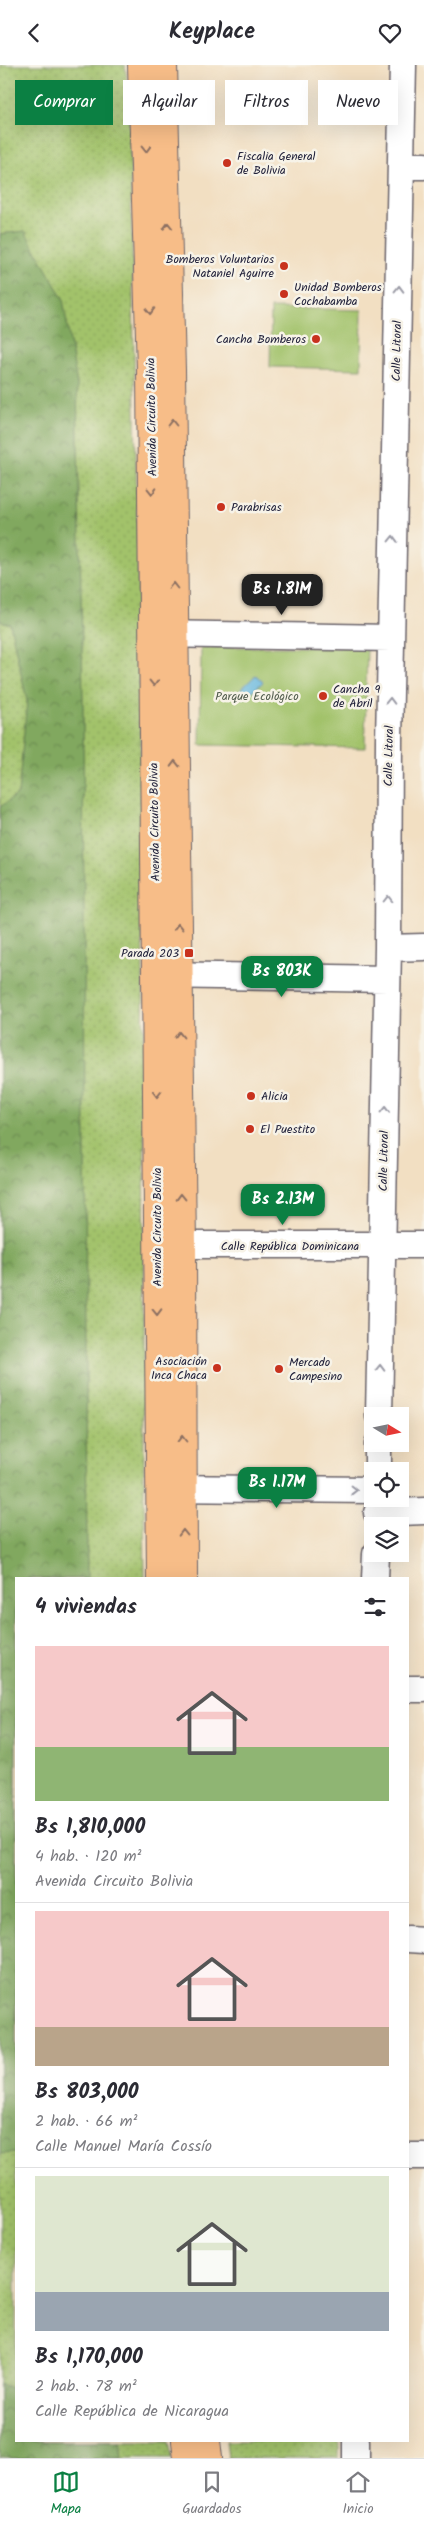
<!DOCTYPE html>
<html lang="es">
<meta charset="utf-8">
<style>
body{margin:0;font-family:Kalam,sans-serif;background:#f7f7f7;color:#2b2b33;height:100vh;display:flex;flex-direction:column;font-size:19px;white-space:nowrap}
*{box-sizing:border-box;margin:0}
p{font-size:16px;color:#7c7c81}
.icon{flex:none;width:28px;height:28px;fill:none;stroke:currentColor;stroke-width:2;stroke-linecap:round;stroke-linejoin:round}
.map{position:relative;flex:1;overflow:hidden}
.drawer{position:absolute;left:15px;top:1512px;width:394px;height:865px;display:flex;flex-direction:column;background:#fff;border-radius:0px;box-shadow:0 5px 20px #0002}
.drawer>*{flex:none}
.top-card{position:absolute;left:15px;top:15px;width:395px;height:45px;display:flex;gap:10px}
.needle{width:32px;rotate:100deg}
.fabs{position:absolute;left:364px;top:1342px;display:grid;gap:10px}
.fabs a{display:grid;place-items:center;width:45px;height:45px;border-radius:0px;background:#fff;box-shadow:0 5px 20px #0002;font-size:25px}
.price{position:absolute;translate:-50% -42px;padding:0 11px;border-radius:10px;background:#0b8043;color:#fff;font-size:16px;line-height:32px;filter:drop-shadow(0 1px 2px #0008)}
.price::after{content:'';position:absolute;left:50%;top:30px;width:15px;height:11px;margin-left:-8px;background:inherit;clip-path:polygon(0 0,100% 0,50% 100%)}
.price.on{background:#222;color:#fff}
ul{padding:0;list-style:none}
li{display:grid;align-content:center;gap:10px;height:265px;padding:0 20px}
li+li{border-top:1px solid #e1e1e2}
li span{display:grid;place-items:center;height:155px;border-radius:0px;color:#555}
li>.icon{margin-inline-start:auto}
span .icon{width:90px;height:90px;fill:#fffc;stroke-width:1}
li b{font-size:21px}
h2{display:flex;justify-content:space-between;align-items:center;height:60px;padding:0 20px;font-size:21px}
.chip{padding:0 18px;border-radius:0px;background:#fff;box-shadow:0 5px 20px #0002;font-size:18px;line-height:45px}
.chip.on{background:#0b8043;color:#fff}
header{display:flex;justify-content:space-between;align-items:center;height:65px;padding:0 20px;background:#fff;font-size:22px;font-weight:700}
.dock{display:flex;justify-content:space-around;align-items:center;height:70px;border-top:1px solid #e1e1e2;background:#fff;font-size:14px;color:#7c7c81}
.dock a{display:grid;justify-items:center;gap:2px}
.dock .on{color:#0b8043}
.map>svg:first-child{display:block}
</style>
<header><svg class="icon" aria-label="back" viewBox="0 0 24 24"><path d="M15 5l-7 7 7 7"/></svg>Keyplace<svg class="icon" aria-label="heart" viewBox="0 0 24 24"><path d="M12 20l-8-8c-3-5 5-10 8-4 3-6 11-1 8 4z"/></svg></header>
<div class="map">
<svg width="424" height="2393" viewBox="0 0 424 2393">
<defs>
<pattern id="grass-dots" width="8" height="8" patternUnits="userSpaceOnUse" patternTransform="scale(1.25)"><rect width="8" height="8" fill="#a2c26a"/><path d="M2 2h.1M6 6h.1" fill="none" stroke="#8ba65d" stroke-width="1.8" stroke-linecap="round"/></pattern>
<pattern id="forest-crowns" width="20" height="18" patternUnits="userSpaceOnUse" patternTransform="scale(1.25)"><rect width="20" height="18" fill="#81a85e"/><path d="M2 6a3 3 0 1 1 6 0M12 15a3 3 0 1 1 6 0" fill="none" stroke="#69884f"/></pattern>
<pattern id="water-ripples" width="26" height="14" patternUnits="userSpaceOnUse" patternTransform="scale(1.25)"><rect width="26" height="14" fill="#62b6de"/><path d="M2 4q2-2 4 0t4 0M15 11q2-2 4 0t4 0" fill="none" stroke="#5094b5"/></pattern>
</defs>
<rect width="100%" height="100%" fill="#f7f3e8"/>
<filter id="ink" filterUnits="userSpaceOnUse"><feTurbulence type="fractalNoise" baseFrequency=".02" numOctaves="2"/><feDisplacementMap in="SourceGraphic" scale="10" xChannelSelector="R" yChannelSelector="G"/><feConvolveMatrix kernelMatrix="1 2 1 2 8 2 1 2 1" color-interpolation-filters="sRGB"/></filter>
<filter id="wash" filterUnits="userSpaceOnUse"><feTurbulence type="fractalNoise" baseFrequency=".0096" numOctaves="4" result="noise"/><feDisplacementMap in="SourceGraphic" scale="20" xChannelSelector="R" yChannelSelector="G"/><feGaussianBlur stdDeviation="1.12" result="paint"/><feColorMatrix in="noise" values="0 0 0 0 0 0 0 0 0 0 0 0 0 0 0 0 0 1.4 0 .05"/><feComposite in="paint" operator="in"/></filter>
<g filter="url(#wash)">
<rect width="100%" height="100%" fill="#f2dfc2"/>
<path fill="url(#grass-dots)" stroke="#627252" d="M0,0H125L129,32C136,360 141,687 144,1015C146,1181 142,1347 145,1514H16V2376H169L172,2393H0Z
M226,2376H339V2393H228Z"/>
<path fill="url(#forest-crowns)" stroke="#52654c" d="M25,166L63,234L77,320L83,634L87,1514H16V2088L0,2089V742L18,729L27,636L10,559L0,556V169Z
M0,2318L16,2325V2376H120L122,2393H0Z"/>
<path fill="#a2c26a" stroke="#627252" d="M271,243L362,245L361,304L270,302Z
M201,582H367L365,683L200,680Z"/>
<path fill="url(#water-ripples)" stroke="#426c8c" d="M256,610L263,617L245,633L239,632L238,627Z"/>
</g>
<g filter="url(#ink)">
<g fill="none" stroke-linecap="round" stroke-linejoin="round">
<g stroke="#6b646a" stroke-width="29">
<path id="street" d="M401,101H424
M154,569L391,573
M388,883L424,882
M158,910L387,914
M160,1180H424
M379,1351L388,883L389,675L403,0
M378,1406V1379
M161,1423L372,1425
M377,1448L424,1446
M375,1514L376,1489
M408,1624H424
M408,1874L424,1875
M408,2091H424
M356,2393V2376"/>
</g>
<g stroke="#6b646a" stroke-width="30">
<path id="highway" d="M142,0L151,305L161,1514
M163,0L171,305L182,1181L183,1514
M186,2376L188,2393
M206,2376L208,2393"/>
</g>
<use href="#street" stroke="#fff" stroke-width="26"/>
<use href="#highway" stroke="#f7bd88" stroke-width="28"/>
</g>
<defs><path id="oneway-chevron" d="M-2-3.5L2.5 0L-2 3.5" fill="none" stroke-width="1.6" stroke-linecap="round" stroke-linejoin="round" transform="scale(1.25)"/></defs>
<g stroke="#8c7062">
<use href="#oneway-chevron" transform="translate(146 84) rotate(89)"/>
<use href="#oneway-chevron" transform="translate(168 161) rotate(-91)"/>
<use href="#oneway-chevron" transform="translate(150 246) rotate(88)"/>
<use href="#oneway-chevron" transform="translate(172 358) rotate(-90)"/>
<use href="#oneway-chevron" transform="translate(152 426) rotate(89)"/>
<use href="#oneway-chevron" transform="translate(173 521) rotate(-90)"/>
<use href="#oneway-chevron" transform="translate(154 618) rotate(89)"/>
<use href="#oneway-chevron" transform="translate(175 699) rotate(-91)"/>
<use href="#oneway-chevron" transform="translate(178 862) rotate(-91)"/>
<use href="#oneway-chevron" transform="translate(179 970) rotate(-91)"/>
<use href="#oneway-chevron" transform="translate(157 1029) rotate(90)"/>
<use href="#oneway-chevron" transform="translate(181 1132) rotate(-91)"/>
<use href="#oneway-chevron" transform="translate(157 1247) rotate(89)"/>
<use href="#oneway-chevron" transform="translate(182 1374) rotate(-90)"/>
<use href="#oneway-chevron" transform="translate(183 1468) rotate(-91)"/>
</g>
<g stroke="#9c9ca7">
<use href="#oneway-chevron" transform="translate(399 224) rotate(-89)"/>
<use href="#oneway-chevron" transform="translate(393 474) rotate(-89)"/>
<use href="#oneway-chevron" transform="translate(390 636) rotate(-89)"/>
<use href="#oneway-chevron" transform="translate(388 834) rotate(-90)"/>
<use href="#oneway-chevron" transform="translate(385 1045) rotate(-89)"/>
<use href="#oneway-chevron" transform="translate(380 1303) rotate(-89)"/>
<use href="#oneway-chevron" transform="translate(354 1425) rotate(1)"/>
</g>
</g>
<g fill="#c8321e" stroke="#f7f3e8" stroke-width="2">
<circle cx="227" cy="98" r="5"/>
<circle cx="284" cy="201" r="5"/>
<circle cx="284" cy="229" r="5"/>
<circle cx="316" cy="274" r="5"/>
<circle cx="221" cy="442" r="5"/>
<circle cx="323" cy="631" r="5"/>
<rect x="184" y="883" width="10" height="10" rx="2.5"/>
<circle cx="251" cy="1031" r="5"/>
<circle cx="250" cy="1064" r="5"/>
<circle cx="217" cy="1303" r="5"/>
<circle cx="279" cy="1304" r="5"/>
</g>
<g text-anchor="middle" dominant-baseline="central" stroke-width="5" stroke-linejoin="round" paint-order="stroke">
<g font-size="12" fill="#22223b" stroke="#f7f3e8" text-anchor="start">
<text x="237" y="91">Fiscalia General<tspan x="237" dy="14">de Bolivia</tspan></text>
<text x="274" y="194" text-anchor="end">Bomberos Voluntarios<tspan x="274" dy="14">Nataniel Aguirre</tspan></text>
<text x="294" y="222">Unidad Bomberos<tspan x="294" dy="14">Cochabamba</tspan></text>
<text x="306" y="274" text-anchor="end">Cancha Bomberos</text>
<text x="231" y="442">Parabrisas</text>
<text x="333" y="624">Cancha 9<tspan x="333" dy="14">de Abril</tspan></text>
<text x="179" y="888" text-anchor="end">Parada 203</text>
<text x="261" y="1031">Alicia</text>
<text x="260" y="1064">El Puestito</text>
<text x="207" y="1296" text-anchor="end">Asociación<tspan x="207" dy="14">Inca Chaca</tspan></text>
<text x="289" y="1297">Mercado<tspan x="289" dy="14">Campesino</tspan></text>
</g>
<g font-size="12" fill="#22223b" stroke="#f7f3e8">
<text transform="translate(397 286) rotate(-89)">Calle Litoral</text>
<text transform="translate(152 352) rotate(-91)">Avenida Circuito Bolivia</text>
<text transform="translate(389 691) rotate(-89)">Calle Litoral</text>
<text transform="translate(155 757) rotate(-91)">Avenida Circuito Bolivia</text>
<text transform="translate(384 1096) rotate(-89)">Calle Litoral</text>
<text transform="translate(157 1162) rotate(-90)">Avenida Circuito Bolivia</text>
<text x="290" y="1181">Calle República Dominicana</text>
</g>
<g font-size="12" fill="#4f5a4b" stroke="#f7f3e8">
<text x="257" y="631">Parque Ecológico</text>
</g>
</g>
</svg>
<div class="fabs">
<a><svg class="needle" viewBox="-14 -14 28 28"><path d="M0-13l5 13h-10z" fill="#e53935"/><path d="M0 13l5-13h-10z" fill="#7c7c81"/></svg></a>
<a><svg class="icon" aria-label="locate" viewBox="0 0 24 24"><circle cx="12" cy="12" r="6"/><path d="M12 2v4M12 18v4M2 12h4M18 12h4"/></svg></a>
<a><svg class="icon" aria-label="layers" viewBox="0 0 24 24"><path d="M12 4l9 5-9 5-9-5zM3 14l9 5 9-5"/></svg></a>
</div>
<b class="price on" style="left:282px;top:551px">Bs 1.81M</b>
<b class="price" style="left:282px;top:933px">Bs 803K</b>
<b class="price" style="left:283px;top:1161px">Bs 2.13M</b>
<b class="price" style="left:277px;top:1444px">Bs 1.17M</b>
<div class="top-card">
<a class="chip on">Comprar</a>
<a class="chip">Alquilar</a>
<a class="chip">Filtros</a>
<a class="chip">Nuevo</a>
</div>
<section class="drawer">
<h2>4 viviendas<svg class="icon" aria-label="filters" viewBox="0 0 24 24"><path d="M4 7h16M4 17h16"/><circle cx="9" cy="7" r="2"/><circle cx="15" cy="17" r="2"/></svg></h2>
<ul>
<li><span style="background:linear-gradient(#f6c9c9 65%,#8fb573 0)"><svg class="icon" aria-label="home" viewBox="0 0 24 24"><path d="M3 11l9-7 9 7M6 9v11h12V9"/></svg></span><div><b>Bs 1,810,000</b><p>4 hab. · 120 m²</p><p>Avenida Circuito Bolivia</p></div></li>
<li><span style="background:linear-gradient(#f6c9c9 75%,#b9a48a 0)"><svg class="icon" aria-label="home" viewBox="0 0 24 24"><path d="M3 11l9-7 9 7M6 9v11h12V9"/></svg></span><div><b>Bs 803,000</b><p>2 hab. · 66 m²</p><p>Calle Manuel María Cossío</p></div></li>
<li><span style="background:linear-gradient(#dfe7d0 75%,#9aa5b1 0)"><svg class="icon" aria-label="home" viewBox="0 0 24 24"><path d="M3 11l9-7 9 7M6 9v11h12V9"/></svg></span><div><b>Bs 1,170,000</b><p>2 hab. · 78 m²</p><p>Calle República de Nicaragua</p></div></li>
</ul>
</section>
</div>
<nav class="dock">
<a class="on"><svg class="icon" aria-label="map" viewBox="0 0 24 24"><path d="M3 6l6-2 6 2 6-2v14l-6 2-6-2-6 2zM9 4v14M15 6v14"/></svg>Mapa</a>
<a><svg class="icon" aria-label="saved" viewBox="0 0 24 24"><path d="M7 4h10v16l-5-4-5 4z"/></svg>Guardados</a>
<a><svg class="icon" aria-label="home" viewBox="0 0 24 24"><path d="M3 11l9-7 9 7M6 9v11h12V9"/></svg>Inicio</a>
</nav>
